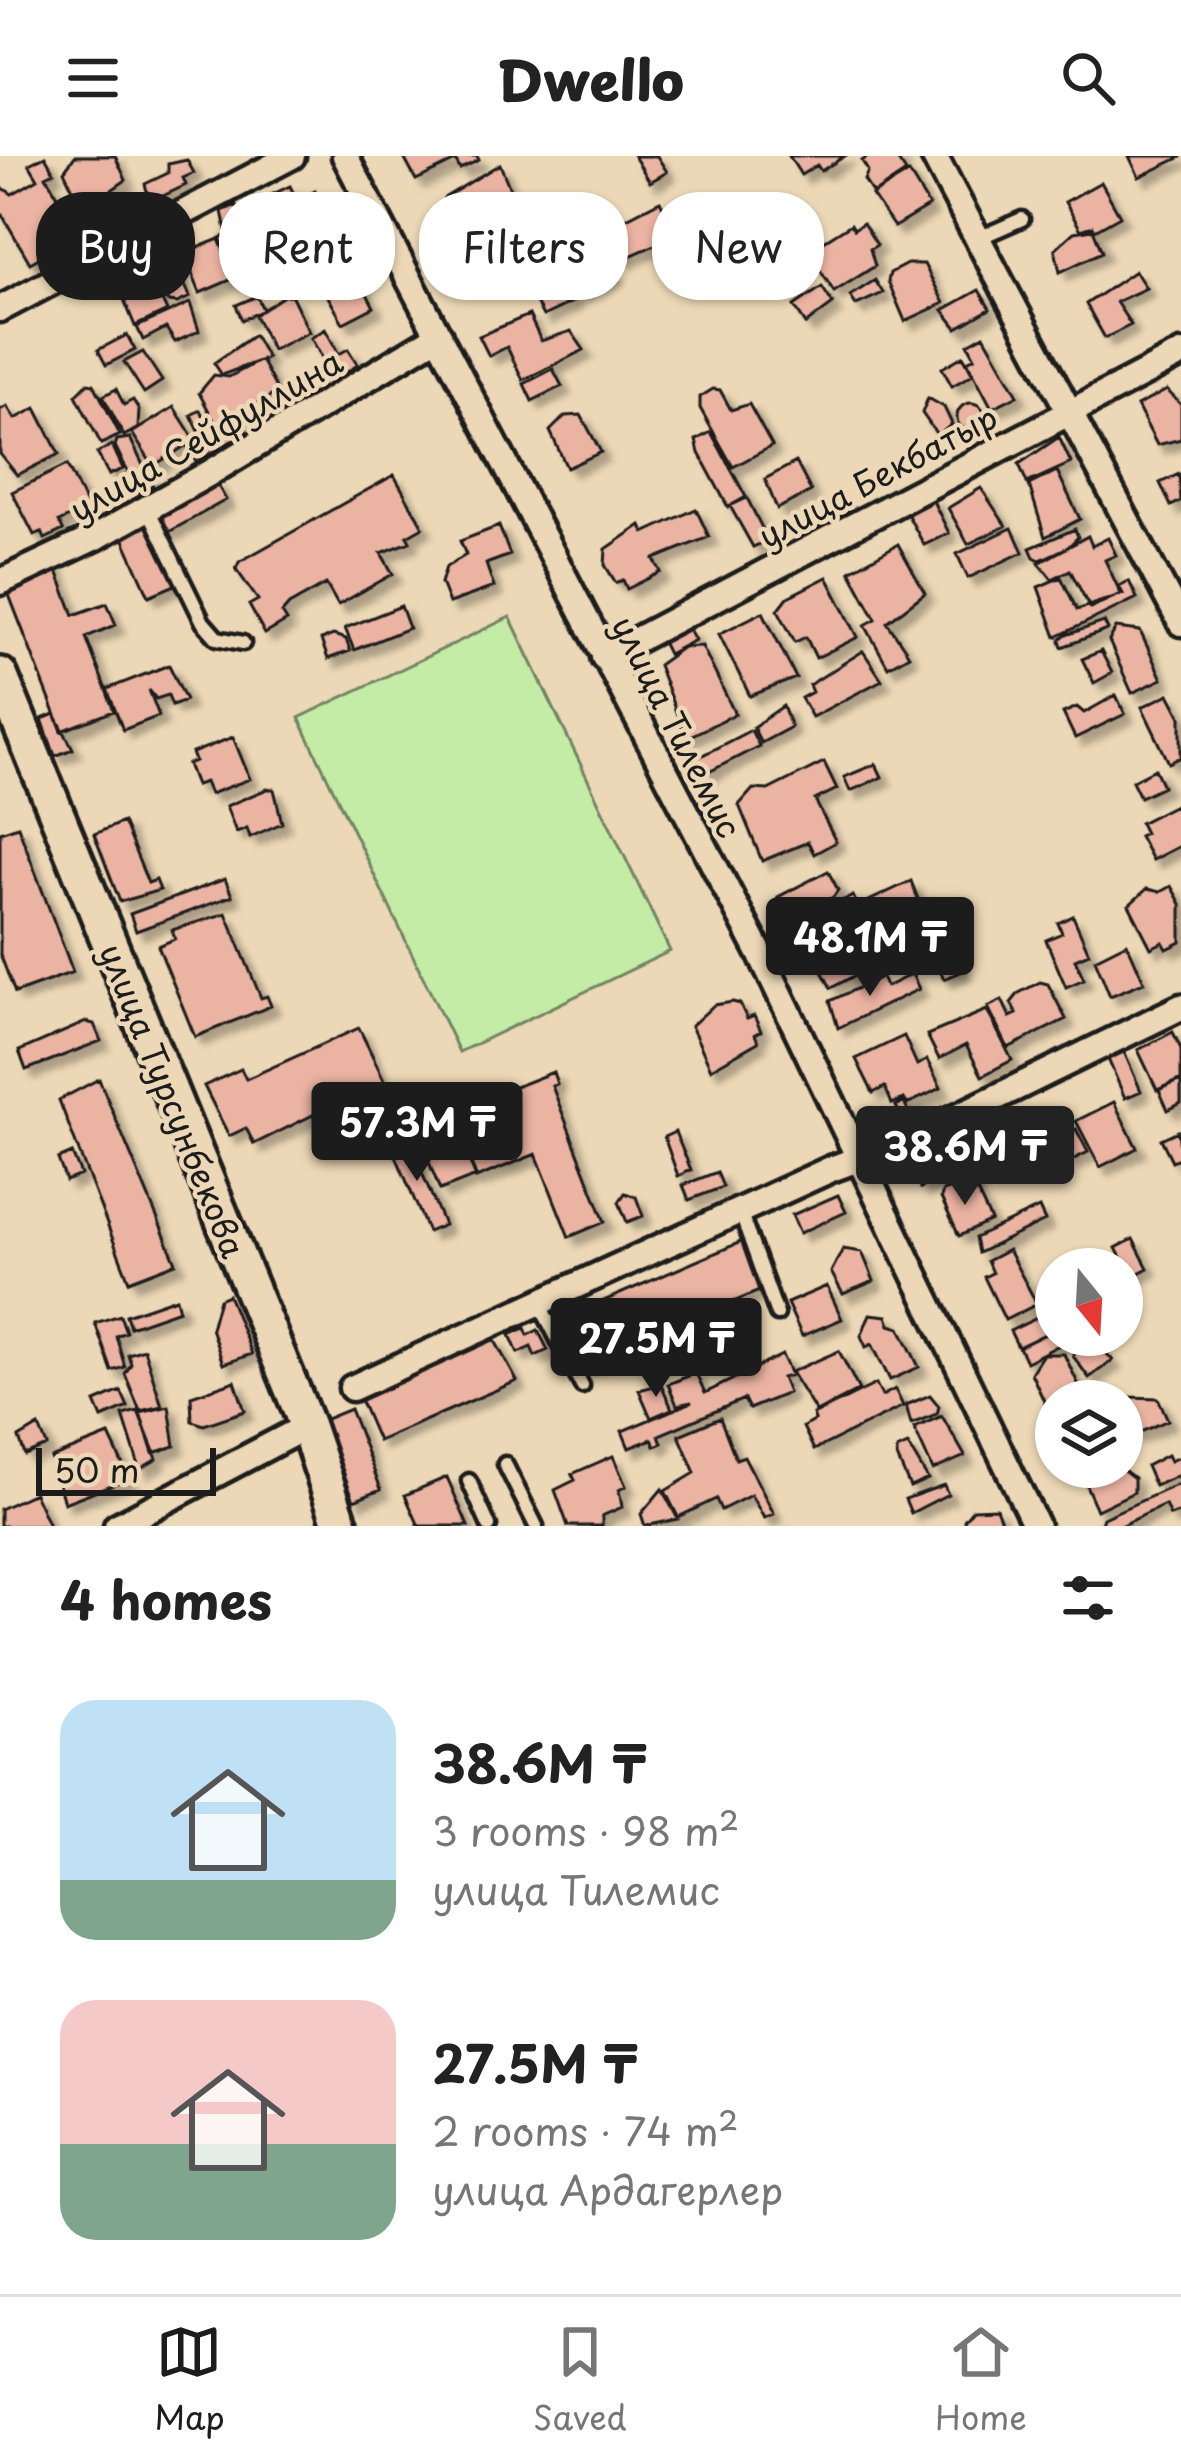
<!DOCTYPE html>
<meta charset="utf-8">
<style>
body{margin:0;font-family:"Playpen Sans",sans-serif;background:#f2f2f2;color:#222;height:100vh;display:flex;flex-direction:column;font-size:45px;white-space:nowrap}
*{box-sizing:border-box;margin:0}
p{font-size:39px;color:#767676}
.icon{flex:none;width:66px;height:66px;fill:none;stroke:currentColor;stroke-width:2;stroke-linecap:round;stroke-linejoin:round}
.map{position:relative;height:1370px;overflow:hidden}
.details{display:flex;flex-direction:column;background:#fff;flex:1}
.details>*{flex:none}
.top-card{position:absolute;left:36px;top:36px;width:1110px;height:108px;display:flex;gap:24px}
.needle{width:78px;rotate:162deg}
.buttons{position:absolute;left:1035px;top:1092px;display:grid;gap:24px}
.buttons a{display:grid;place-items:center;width:108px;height:108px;border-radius:50%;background:#fff;box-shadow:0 3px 9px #0004;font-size:60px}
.scale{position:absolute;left:36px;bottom:30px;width:180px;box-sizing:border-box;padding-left:12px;border:6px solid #1c1c1c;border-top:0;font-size:33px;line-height:42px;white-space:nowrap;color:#1c1c1c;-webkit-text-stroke:9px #ecd8b6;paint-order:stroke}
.price{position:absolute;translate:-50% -102px;padding:0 27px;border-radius:12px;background:#1c1c1c;color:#fff;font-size:39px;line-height:78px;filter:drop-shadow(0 3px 6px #0008)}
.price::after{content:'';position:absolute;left:50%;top:72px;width:36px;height:27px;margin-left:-18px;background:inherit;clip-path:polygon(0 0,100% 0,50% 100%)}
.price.on{background:#222;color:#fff}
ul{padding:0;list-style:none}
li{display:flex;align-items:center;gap:36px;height:300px;padding:0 60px}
li span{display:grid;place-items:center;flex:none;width:336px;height:240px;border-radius:36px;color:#555}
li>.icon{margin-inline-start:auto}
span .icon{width:144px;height:144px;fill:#fffc;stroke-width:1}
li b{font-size:51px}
h2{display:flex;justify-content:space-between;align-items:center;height:144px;padding:0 60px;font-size:51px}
.pill{padding:0 42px;border-radius:48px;background:#fff;box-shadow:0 3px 9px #0004;font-size:42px;line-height:108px}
.pill.on{background:#1c1c1c;color:#fff}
header{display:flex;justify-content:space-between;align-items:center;height:156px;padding:0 60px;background:#fff;font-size:54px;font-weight:800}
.menu{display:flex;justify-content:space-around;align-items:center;height:168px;border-top:3px solid #e0e0e0;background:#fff;font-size:33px;color:#767676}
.menu a{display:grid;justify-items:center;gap:6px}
.menu .on{color:#1c1c1c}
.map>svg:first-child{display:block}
</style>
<header><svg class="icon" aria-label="menu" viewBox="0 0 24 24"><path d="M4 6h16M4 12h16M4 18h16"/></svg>Dwello<svg class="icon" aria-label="search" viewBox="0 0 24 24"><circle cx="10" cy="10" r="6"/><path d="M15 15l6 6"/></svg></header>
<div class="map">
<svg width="1181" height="1370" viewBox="0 0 1181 1370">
<defs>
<filter id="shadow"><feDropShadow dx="8" dy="8" stdDeviation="3" flood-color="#0004"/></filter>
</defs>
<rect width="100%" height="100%" fill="#ecd8b6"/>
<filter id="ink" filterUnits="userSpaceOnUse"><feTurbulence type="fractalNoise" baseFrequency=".00833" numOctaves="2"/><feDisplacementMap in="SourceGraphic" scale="24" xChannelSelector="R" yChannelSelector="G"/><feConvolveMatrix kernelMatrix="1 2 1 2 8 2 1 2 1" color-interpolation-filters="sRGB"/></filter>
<g filter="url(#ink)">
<path fill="#c5eca7" stroke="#708462" stroke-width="3" d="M510,461L670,795L459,896L299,562Z"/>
<path fill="#ebb3a2" stroke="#1c1c1c" stroke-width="3" filter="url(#shadow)" d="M45,0L54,16L46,20L73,66L46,86L51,95L30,107L0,55V30L12,38L38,23L29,8Z
M75,0H115L126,24L96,45L93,39L79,46L64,15Z
M403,0H477L479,4L460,13L453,0V6L416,24Z
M634,0H657L667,16L650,26Z
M789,0H845L821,15L817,9L801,19Z
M869,0H901L897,3L906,16L873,38L864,24L868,15L862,5Z
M1129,0H1181V1L1139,21Z
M187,4L194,17L183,22L186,29L150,46L145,28L168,17V8Z
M500,8L517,51L485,73L481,66L461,76L444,42Z
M909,17L929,50L894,71L872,39Z
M1101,26L1120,60L1095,74L1093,70L1081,74L1065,46Z
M290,30L297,44L315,35L333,79L290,100L267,41Z
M660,45L677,79L623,103L613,84L623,79L617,67Z
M236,49L262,109L237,120L220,82L227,79L222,55Z
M558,49L576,82L511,110L494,85L495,76Z
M252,55L267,58L297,118L277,127L246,65Z
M796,67L804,78L763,106L756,95Z
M863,67L877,89L870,93L875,110L834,136L808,95L851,68L854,73Z
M1093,73L1102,96L1060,116L1055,93L1074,76Z
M219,83L235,122L200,137L184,97Z
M166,85L190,141L177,147L169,146L147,93Z
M359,94L366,110L355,115L374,151L343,167L314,116Z
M606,100L615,119L575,139L566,120Z
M907,108H924L944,147L905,165L888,125L890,117Z
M146,110L167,155L135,170L116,124Z
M1135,115L1146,132L1116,146L1131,169L1105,182L1086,148Z
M563,124L574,145L543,160L532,139Z
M875,124L883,137L856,149L850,140Z
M822,131L833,148L806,168L794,150Z
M979,134L990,153L957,172L943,154Z
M285,139L292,140L309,176L272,194L255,159Z
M257,140L263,154L242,164L236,149Z
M190,147L199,175L175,186L166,172L143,184L137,171Z
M529,159L541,185L571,175L584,194L523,224L507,191L489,200L479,180Z
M325,173L339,198L348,193L358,209L334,223L311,182Z
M127,179L135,194L106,209L98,194Z
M254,179L267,202L222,219L214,207Z
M984,179L1018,239L992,252L967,205L975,201L968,188Z
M143,196L162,225L144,237L124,206Z
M963,200L973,218L952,230L942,212Z
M261,204L278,236L217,270L199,237L214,219L229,221Z
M553,213L562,230L532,245L524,228Z
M88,227L94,228L120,279L101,288L76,239Z
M116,233L124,249L133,244L139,254L138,272L124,280L103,240Z
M713,233L720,234L731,254L749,248L772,290L733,311L700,252V241Z
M1167,234L1181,249V283L1157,289L1137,250Z
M928,242L944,251L952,268L938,280L922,257Z
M957 261a14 14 0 1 1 28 0a14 14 0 1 1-28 0Z
M7,250L15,263L36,252L59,298L17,319L0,298V254Z
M174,251L195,284L153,310L132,277Z
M200,254L209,270L215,267L218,272L238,260L247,276L196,306L188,292L203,283L191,259Z
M581,259L601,296L567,312L550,275L565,260Z
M711,276L746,341L728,351L699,297L696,284Z
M1059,281L1071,307L1027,327L1019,308Z
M130,282L153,330L138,337L115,290L117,284Z
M112,289L123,313L109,319L97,297Z
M796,306L811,335L777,353L765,323Z
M67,309L88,352L59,366L63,374L45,383L42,376L34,379L12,336Z
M1057,315L1080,363L1045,381L1029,329Z
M1179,318L1181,345L1171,350L1160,327Z
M394,319L423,371L407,380L410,386L381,397L393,418L338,449L326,428L289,449L282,457L287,465L265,478L249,449L258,444L236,413L239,406Z
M216,326L226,344L167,377L157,358Z
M981,332L1006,370L968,388L948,352Z
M931,341L949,377L924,389L903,350Z
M747,342L768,384L753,391L730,350Z
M696,353L709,381L654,403L661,416L627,433L623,424L616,427L605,409L606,393L641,369L644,377Z
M152,363L180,427L149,440L121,377Z
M499,370L510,399L486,408L494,431L449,447L441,427L446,411L466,399L460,385Z
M1012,372L1023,396L968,422L957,398Z
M1075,373L1078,381L1068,391L1040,404L1034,401L1030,392Z
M1088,380L1092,390L1108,382L1116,399L1105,404L1121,438L1090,452L1070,414L1052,423L1039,407Z
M898,388L925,437L887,466L909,499L888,511L865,469L876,463L850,415Z
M54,407L74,459L107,447L116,469L86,481L114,555L62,575L4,426Z
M827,421L858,481L816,502L806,481L795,486L778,454L788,441Z
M1061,421L1077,454L1123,438L1119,430L1129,425L1137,442L1056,481L1038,431Z
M401,450L409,472L354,494L345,472Z
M763,456L796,522L750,540L719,478Z
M1104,466L1108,474L1062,491L1060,484L1066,479Z
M1116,472L1140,475L1162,523L1132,537L1109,485Z
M689,473L695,484L668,498L662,486Z
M333,479L346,483L350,495L328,503L321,484Z
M702,490L735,558L686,582L658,509L683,491Z
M863,495L882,524L812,561L801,542L812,536L809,529Z
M1101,495L1112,517L1094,527L1082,503Z
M169,509L186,544L172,549L168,539L156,543L149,534L159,560L123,574L107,533Z
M1169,538L1181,561V601L1169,607L1142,551Z
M1116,539L1125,558L1075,582L1063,557L1077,551L1084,557Z
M783,550L791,571L761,587L753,571Z
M55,558L73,593L55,600L42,563Z
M751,574L759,590L705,618L697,602Z
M233,581L250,623L210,638L205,626L196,629L188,608L195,605L192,597Z
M824,606L837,633L815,644L836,686L814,698L808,686L762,705L739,649L753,633L768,634Z
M876,608L882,621L850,635L844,621Z
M1155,613L1163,630L1140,641L1132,625Z
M267,633H274L282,667L250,681L247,672L236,676L226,650Z
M1175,649L1181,662V689L1152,704L1139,680L1145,677L1140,667Z
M123,666L148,727L156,724L160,734L120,746L94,678Z
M18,670L73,816L15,837L0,798V676Z
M828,715L838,734L833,741L789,763L778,741Z
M225,723L232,740L136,775L130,758Z
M911,725L925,761L887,788L878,770L852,780L869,812L831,832L810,793L801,798L786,769L853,740L858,750Z
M1171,730L1181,748V786L1167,793L1163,786L1151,792L1129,749L1147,733L1160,736Z
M226,757L261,842L267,840L271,850L195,881L158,790L175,783L172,774Z
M1073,760L1089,797L1075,803L1084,823L1066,831L1046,784L1062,777L1058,767Z
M1127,787L1144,826L1110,840L1095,803Z
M955,798L963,815L944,823L937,807Z
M912,818L919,833L838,872L830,845L882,821L886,831Z
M1040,826L1048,828L1066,863L1008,892L988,851L1002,844L1010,861L1017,858L1011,847L1019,837Z
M733,846L740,848L747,863L754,860L761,875L755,878L758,886L711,913L691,870L714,849Z
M987,854L1012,904L982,920L966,889L939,903L927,879Z
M86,866L94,868L101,885L26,914L19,895Z
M359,872L389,934L373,942L375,947L332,968L325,953L254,988L246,972L229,980L204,930L241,913L246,923Z
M1173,876L1181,893V923L1157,934L1138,894Z
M904,880L917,909L927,904L941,932L907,948L904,943L892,948L885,931L873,937L856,903Z
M1124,896L1141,935L1125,942L1108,903Z
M553,916L557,928L552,930L605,1066L569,1081L536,998L476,1022L451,956Z
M99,923L176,1107L129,1125L59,944Z
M1181,924V947L1168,954L1159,934Z
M433,940L437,949L401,964L398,955Z
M904,946L914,966L892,972L887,961L899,956L896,950Z
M1114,946L1137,992L1100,1011L1076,965Z
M451,959L476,1020L440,1034L416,973Z
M1076,973L1088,996L1070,1005L1058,982Z
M1178,975L1181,1001L1172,1005L1161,983Z
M675,976L691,1014L678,1020L664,981Z
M407,981L444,1069L428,1076L391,988Z
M965,987L968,994L973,991L985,1017L966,1026L961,1014L921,1032L916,1021L943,1008L939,999Z
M72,997L81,1019L66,1025L58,1003Z
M717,1016L723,1031L689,1044L683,1029Z
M972,1025L991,1065L959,1080L941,1042L943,1035Z
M625,1037L636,1041L643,1060L627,1066L619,1046Z
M838,1039L846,1056L800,1077L792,1059Z
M1039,1052L1045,1065L978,1097L975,1082Z
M1133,1083L1148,1112L1131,1121L1116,1092Z
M743,1085L764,1133L577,1213L557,1165Z
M843,1093L862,1096L874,1125L843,1138L831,1116Z
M1008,1094L1037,1148L1005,1164L984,1121L992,1117L987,1105Z
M827,1130L842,1163L802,1180L787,1147Z
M228,1139L252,1198L223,1208L211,1172L219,1143Z
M176,1142L179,1154L130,1171L126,1159Z
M870,1158L887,1160L890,1169L900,1172L919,1211L890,1224L872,1188L866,1191L861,1180Z
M1045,1158L1055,1173L1018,1191L1010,1175Z
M120,1159L126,1176L116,1180L125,1211L112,1215L95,1167Z
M525,1172L528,1179L538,1174L548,1194L535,1200L531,1191L518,1197L510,1179Z
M1056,1173V1179L1071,1183L1026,1206L1019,1191Z
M1089,1181L1113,1204L1089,1222L1073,1200Z
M494,1183L517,1225L378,1285L359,1241Z
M144,1193L162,1250L140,1255L125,1218L131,1208L128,1198Z
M839,1195L859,1234L816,1256L791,1216Z
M1043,1198H1064L1085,1242L1056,1245L1050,1258L1031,1217Z
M782,1199L791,1219L782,1222L788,1237L749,1253L744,1243L659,1279L662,1287L655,1290L652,1283L629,1292L622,1275L692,1246L677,1249L668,1228L696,1217L705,1237Z
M235,1225L245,1255L204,1269L192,1265L191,1240Z
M661,1228L672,1253L651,1262L639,1234Z
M876,1228L882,1240L895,1233L903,1250L814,1294L803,1271L815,1264L813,1259Z
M121,1235L128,1251L102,1262L95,1246Z
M930,1239L939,1250L937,1258L911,1268L906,1249Z
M1128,1241L1158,1242L1168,1264L1134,1279L1122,1252Z
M169,1250L175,1290L153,1297L140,1257Z
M350,1253L381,1333L354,1344L323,1264Z
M138,1255L157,1303L140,1313L123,1259Z
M942,1260L965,1300L933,1314L914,1272Z
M720,1262L736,1303L744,1300L774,1358L764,1362L751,1339L721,1354L716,1343L678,1361L665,1335L695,1317L679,1279Z
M39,1270L47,1290L25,1299L19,1282Z
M109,1279L129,1322L64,1347L51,1302Z
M908,1289L928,1323L910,1331L897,1301V1294Z
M1167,1299L1170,1305L1181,1300V1318L1155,1330L1146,1310Z
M613,1300L626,1330L619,1334L622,1351L602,1360V1370H568L555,1334L575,1324L572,1318Z
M1078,1311H1120L1134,1322V1336L1097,1354Z
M447,1321L468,1370H419L405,1339Z
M1181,1327V1356L1170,1360L1165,1349L1120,1370H1100L1103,1362Z
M944,1329L948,1338L911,1357L905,1343Z
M662,1333L678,1363L645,1370L641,1358Z
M34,1337L49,1370H0V1353Z
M996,1352L1003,1370H966L964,1364L973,1353Z"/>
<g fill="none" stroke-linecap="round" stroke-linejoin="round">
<g stroke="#1c1c1c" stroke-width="21">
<path id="lane" d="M979,82L1022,63
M148,353L203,466L217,482L243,487
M740,1055L777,1158
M540,1149L582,1230
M505,1308L536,1370
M469,1325L489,1370"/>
</g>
<g stroke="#1c1c1c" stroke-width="33">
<path id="street" d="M345,0L765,807L1036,1370
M934,0L1181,467
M0,153L292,0
M0,426L98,380L208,318L439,179
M604,501L1181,198
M352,1232L831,1013L907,985L1181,851
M117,1370L307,1270"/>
</g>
<g stroke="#1c1c1c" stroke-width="42">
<path id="secondary" d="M0,519L307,1270L341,1370"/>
</g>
<use href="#lane" stroke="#ecd8b6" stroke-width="12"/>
<use href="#street" stroke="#ecd8b6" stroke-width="24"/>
<use href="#secondary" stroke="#ecd8b6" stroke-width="33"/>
</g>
</g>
<g text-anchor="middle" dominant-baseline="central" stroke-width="9" stroke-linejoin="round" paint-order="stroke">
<g font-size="33" fill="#1c1c1c" stroke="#ecd8b6">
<text transform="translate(205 278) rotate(-30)">улица Сейфуллина</text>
<text transform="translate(877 319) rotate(-28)">улица Бекбатыр</text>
<text transform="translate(678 570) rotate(63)">улица Тилемис</text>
<text transform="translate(174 944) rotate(68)">улица Турсунбекова</text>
</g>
</g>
</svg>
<div class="buttons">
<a><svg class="needle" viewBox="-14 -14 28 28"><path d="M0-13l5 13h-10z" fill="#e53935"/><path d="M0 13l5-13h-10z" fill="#767676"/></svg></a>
<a><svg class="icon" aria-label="layers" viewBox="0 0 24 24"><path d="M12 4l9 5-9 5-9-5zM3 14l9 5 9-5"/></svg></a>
</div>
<div class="scale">50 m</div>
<b class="price" style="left:870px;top:843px">48.1M ₸</b>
<b class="price" style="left:417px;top:1028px">57.3M ₸</b>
<b class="price on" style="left:965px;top:1052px">38.6M ₸</b>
<b class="price" style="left:656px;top:1244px">27.5M ₸</b>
<div class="top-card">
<a class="pill on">Buy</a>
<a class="pill">Rent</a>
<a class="pill">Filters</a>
<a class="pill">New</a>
</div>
</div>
<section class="details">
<h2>4 homes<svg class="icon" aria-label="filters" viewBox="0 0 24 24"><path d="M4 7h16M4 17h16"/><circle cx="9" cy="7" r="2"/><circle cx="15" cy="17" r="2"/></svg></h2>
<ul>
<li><span style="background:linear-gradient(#bfe0f5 75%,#7fa58c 0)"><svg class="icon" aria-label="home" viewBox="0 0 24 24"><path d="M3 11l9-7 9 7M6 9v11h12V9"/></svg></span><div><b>38.6M ₸</b><p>3 rooms · 98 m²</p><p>улица Тилемис</p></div></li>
<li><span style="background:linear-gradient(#f6c9c9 60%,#7fa58c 0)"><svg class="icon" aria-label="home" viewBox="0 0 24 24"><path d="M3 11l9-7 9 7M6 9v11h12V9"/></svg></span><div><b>27.5M ₸</b><p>2 rooms · 74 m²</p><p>улица Ардагерлер</p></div></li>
</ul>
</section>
<nav class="menu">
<a class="on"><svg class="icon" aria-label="map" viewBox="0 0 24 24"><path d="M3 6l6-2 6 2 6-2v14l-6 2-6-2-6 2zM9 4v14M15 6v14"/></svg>Map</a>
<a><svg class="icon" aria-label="saved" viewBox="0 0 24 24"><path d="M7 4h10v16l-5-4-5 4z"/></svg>Saved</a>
<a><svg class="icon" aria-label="home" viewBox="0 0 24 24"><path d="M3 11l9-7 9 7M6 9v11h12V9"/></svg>Home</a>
</nav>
